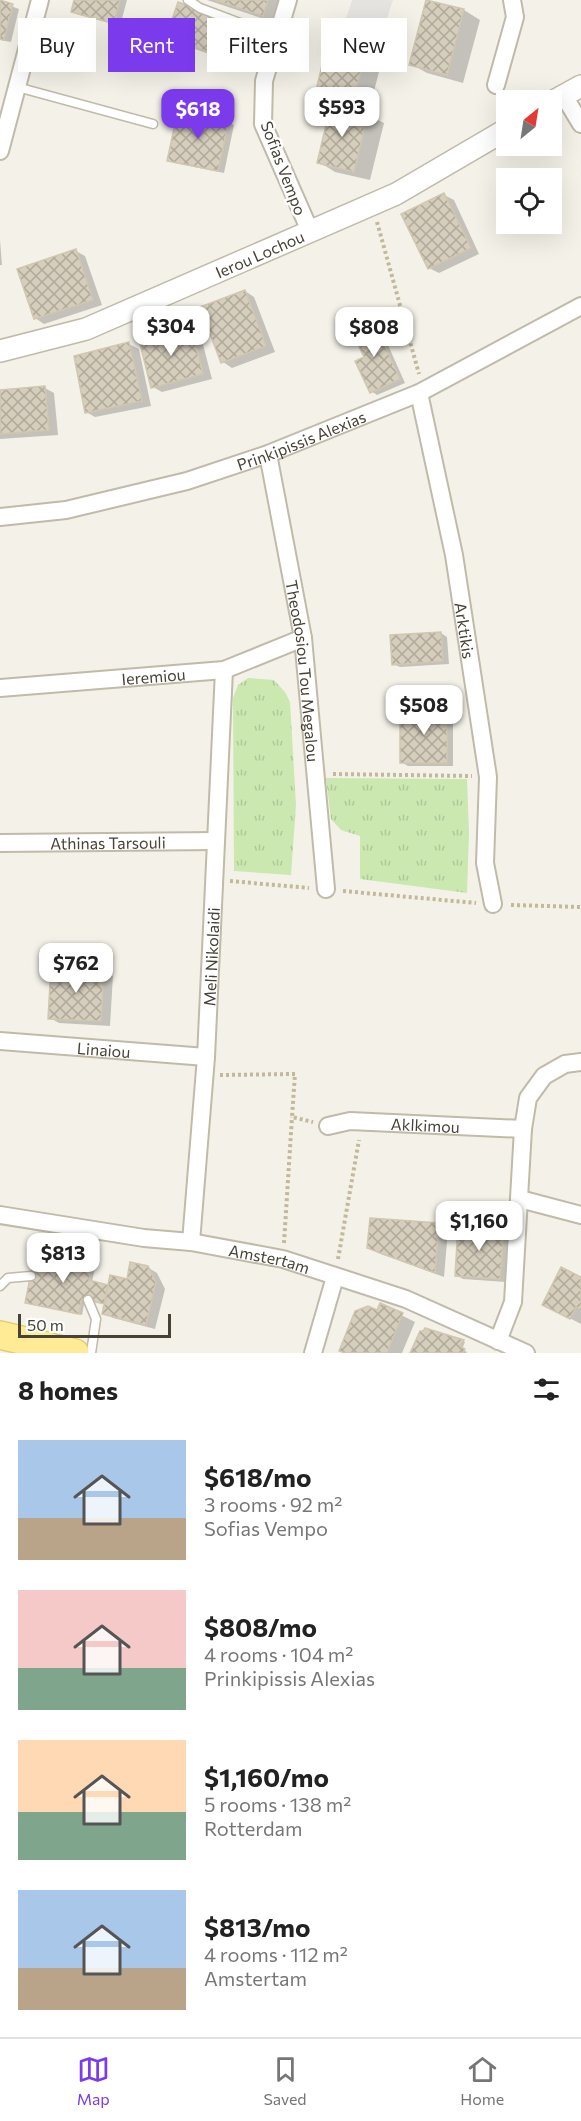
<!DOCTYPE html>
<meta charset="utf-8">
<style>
body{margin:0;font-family:Commissioner,sans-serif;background:#f2f2f2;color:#222;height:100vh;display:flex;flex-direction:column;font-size:22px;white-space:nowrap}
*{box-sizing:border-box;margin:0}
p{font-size:20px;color:#767676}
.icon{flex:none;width:33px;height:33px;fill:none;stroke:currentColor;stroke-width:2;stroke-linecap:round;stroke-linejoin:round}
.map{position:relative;height:1353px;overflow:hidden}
.drawer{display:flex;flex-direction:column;background:#fff;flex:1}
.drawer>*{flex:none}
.banner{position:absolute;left:18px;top:18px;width:546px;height:54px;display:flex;gap:12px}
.needle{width:39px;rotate:30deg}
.buttons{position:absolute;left:496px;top:90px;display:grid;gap:12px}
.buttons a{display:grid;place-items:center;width:66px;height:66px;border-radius:0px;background:#fff;box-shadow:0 6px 24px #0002;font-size:30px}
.scale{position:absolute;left:18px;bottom:15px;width:153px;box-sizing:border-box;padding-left:6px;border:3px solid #474236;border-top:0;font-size:16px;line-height:21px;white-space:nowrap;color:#474236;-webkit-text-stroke:4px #fff;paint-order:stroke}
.price{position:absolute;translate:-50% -51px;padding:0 14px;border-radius:12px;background:#fff;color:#222;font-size:20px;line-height:39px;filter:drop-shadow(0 2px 3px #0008)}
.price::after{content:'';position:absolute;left:50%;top:36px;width:18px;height:14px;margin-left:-9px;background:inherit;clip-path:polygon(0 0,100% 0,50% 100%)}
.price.active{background:#7c3aed;color:#fff}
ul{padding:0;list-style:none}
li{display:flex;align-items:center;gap:18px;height:150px;padding:0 18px}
li span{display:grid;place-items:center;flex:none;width:168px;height:120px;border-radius:0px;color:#555}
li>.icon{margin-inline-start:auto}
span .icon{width:72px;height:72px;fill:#fffc;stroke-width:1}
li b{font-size:26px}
h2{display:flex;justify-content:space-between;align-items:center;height:72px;padding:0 18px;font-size:26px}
.tag{padding:0 21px;border-radius:0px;background:#fff;box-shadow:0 6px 24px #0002;font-size:21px;line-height:54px}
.tag.active{background:#7c3aed;color:#fff}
.tabs{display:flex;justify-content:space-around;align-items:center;height:84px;border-top:2px solid #e0e0e0;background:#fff;font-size:16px;color:#767676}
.tabs a{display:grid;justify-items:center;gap:3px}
.tabs .active{color:#7c3aed}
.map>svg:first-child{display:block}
</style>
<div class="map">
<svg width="581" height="1353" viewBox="0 0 581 1353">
<defs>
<pattern id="park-tufts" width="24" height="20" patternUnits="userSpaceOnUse" patternTransform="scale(1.5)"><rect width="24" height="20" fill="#cae8b0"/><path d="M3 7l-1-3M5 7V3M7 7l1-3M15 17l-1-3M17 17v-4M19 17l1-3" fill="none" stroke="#afc898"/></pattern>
<pattern id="building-cross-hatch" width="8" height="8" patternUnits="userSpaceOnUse" patternTransform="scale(1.5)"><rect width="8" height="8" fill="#d6cebd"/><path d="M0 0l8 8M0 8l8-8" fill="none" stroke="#afa99a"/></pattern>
</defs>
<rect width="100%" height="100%" fill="#f4f2e8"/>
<path fill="url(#park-tufts)" d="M248,678L274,680L285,692L290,702L296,805L291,875L234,871L233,698L238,685Z
M326,778L467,779L469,833L467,893L360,879V836L341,830L331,819Z"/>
<path fill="#e5e4e0" d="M352,0H393L380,40L343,28Z"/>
<path fill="#0003" d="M75,0H127L120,26L79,15L72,12Z
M207,0H287L279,24Z
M427,1L464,10L480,20L463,83L427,73L411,64Z
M0,2L19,9L11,42L0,40Z
M254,31L270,40L259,72L184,45L168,36Z
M330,37L367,46L383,56L368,115L384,123L370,180L335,172L319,162L332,108L316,99Z
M228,122L234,125L224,173L175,163L169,160Z
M444,195L454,200L479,254L439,273L429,268Z
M0,240L2,265H0Z
M76,251L85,256L102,305L44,324L35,318Z
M245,291L254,297L275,352L232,368L223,362Z
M373,321L379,325L405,383L377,395L371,391L366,358Z
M190,328L200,333L212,379L162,392L153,387Z
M129,344L139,349L151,406L95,417L86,412Z
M45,388L54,393L58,435L0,439V391Z
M441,633L447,637L449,664L400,667L393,664Z
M446,710L453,714V766H408L401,762Z
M103,970L113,976L110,1026L59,1023L50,1018Z
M438,1225L448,1230L444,1277L378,1253L368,1247Z
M503,1231L509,1234L506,1282L463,1279L456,1275Z
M92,1266L95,1267L92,1282L109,1287L128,1280L147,1267L157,1273L165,1289L155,1329L113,1318L104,1313L106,1304L85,1299L82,1315L27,1303Z
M581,1279V1324L556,1311Z
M381,1305L415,1322L402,1353H346Z
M463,1341L465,1342L462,1349L467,1352L466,1353H411Z"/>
<path fill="url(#building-cross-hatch)" stroke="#d1c7b0" stroke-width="1.5" d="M0,0L13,4L4,40L0,39Z
M74,0H120L114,23L71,12Z
M215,0H268L263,16Z
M426,0L464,9L447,75L409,65Z
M178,2L255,29L242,64L166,37Z
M329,36L367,45L352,107L314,99Z
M331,104L368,113L354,172L317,163Z
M178,110L229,120L218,171L167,161Z
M444,193L471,248L428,269L401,214Z
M76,249L93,300L34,319L17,269Z
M245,290L266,346L221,363L200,307Z
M373,320L400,379L370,393L355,361L364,357L351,330Z
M191,326L203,374L151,388L139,340Z
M129,342L142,401L85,413L74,356Z
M45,386L49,430L0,434V390Z
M441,632L443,661L392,665L390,635Z
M400,709H447V763H400Z
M51,966L104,969L101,1021L48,1019Z
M370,1218L439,1223L435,1273L367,1248Z
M458,1226L504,1229L500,1279L455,1276Z
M35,1253L93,1264L89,1280L108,1285L105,1304L82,1299L79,1314L25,1303Z
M130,1262L148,1266L156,1282L146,1325L102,1314L110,1275L127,1279Z
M561,1267L581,1277V1309L576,1307L570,1319L542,1305Z
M380,1303L403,1313L387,1353H345L339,1351L355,1311L368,1306L377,1310Z
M425,1328L464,1340L460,1346L465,1349L463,1353H410L420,1331H423Z"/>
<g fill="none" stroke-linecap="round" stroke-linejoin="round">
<g stroke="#c0baaa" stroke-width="11">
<path id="service" d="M188,0L200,8L277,37
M17,87L153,124
M0,1286L8,1278L31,1276
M88,1300L96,1319L91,1353"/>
</g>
<g stroke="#c0baaa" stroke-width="20">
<g id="minor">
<path d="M288,0L264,81L263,124L310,231"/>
<path d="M496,85L515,17L512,0"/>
<path d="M564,96L581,124"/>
<path d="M0,151L40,0"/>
<path id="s1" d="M419,393L454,555L488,777L485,863L493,904"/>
<path id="s2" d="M268,454L303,638L326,889"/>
<path id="s3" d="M0,517L66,510L187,481L268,454L419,393L581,306"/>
<path id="s4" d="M0,688L224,670L303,638"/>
<path id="s5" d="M0,843L216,841"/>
<path id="s6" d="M0,1041L206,1057"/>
<path id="s7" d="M328,1126L350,1121L523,1129"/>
<path d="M520,1199L581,1215"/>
<path id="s8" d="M0,1215L144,1238L191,1242L283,1259L406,1299L526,1353"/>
<path id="s9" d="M191,1242L206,1057L224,670"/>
<path d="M498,1341L513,1302L523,1129L528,1098L544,1076L565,1064L581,1062"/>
<path d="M313,1353L335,1277"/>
</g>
</g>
<g stroke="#c0baaa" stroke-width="24">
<g id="tertiary">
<path d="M552,102L581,86"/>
<path id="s10" d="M0,351L86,329L396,194L507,129"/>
</g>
</g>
<g stroke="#e5cb65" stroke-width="30">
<path id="primary" d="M0,1335L75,1353"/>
</g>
<path stroke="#c2b89b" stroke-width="4" stroke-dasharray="3 3" stroke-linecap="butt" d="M377,222L419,374
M333,774L472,776
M230,881L309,888
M343,891L476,903
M511,905L581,907
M220,1075L295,1074L292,1117L313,1122
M284,1243L292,1117
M338,1259L359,1140"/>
<use href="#service" stroke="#fff" stroke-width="8"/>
<use href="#minor" stroke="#fff" stroke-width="16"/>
<use href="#tertiary" stroke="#fff" stroke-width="21"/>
<use href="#primary" stroke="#ffeb96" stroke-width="27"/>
</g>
<g text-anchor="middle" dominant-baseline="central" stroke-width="5" stroke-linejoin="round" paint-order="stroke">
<g font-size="16" fill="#474236" stroke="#fff">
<text transform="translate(284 168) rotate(69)">Sofias Vempo</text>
<text stroke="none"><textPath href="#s10" startOffset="278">Ierou Lochou</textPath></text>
<text stroke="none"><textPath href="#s3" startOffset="312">Prinkipissis Alexias</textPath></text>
<text stroke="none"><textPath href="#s1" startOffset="242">Arktikis</textPath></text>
<text stroke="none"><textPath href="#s2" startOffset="220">Theodosiou Tou Megalou</textPath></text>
<text stroke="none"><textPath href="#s4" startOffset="154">Ieremiou</textPath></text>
<text stroke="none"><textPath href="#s5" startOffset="108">Athinas Tarsouli</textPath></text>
<text stroke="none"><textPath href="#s9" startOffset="286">Meli Nikolaidi</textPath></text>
<text stroke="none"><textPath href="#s6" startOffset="104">Linaiou</textPath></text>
<text stroke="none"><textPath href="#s7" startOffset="98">Aklkimou</textPath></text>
<text stroke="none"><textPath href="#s8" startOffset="273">Amstertam</textPath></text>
</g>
</g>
</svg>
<div class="buttons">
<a><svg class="needle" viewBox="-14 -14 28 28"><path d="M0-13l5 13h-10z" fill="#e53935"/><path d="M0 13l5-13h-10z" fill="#767676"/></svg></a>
<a><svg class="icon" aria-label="locate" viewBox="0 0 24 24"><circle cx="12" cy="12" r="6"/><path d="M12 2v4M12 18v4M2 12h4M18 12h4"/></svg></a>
</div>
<div class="scale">50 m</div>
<b class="price" style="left:342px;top:138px">$593</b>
<b class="price active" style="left:198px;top:140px">$618</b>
<b class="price" style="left:171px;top:357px">$304</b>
<b class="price" style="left:374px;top:358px">$808</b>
<b class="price" style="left:424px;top:736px">$508</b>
<b class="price" style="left:76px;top:994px">$762</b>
<b class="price" style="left:479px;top:1252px">$1,160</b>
<b class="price" style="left:63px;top:1284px">$813</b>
<div class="banner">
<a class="tag">Buy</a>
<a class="tag active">Rent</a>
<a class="tag">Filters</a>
<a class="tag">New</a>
</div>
</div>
<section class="drawer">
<h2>8 homes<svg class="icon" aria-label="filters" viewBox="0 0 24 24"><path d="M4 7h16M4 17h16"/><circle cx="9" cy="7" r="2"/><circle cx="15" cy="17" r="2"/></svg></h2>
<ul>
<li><span style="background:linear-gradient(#a9c7e8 65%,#b9a48a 0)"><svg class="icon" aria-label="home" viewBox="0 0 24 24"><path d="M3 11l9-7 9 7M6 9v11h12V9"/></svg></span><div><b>$618/mo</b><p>3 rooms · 92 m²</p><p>Sofias Vempo</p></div></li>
<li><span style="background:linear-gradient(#f6c9c9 65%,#7fa58c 0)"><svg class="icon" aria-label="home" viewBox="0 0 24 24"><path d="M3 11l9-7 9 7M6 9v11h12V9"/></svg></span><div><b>$808/mo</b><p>4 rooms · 104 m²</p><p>Prinkipissis Alexias</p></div></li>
<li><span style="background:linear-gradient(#ffd9b3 60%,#7fa58c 0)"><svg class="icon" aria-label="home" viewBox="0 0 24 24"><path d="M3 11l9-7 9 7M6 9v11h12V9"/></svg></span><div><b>$1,160/mo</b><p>5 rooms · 138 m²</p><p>Rotterdam</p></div></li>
<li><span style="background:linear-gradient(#a9c7e8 65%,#b9a48a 0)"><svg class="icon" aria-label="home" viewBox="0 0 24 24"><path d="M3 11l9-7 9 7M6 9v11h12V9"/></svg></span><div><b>$813/mo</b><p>4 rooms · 112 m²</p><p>Amstertam</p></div></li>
</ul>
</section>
<nav class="tabs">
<a class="active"><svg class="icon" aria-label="map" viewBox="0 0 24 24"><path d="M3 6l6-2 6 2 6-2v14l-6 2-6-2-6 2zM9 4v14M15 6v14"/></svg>Map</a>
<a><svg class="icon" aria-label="saved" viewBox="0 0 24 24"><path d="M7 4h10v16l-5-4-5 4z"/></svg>Saved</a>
<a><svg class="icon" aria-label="home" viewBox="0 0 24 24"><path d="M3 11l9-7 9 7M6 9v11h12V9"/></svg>Home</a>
</nav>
